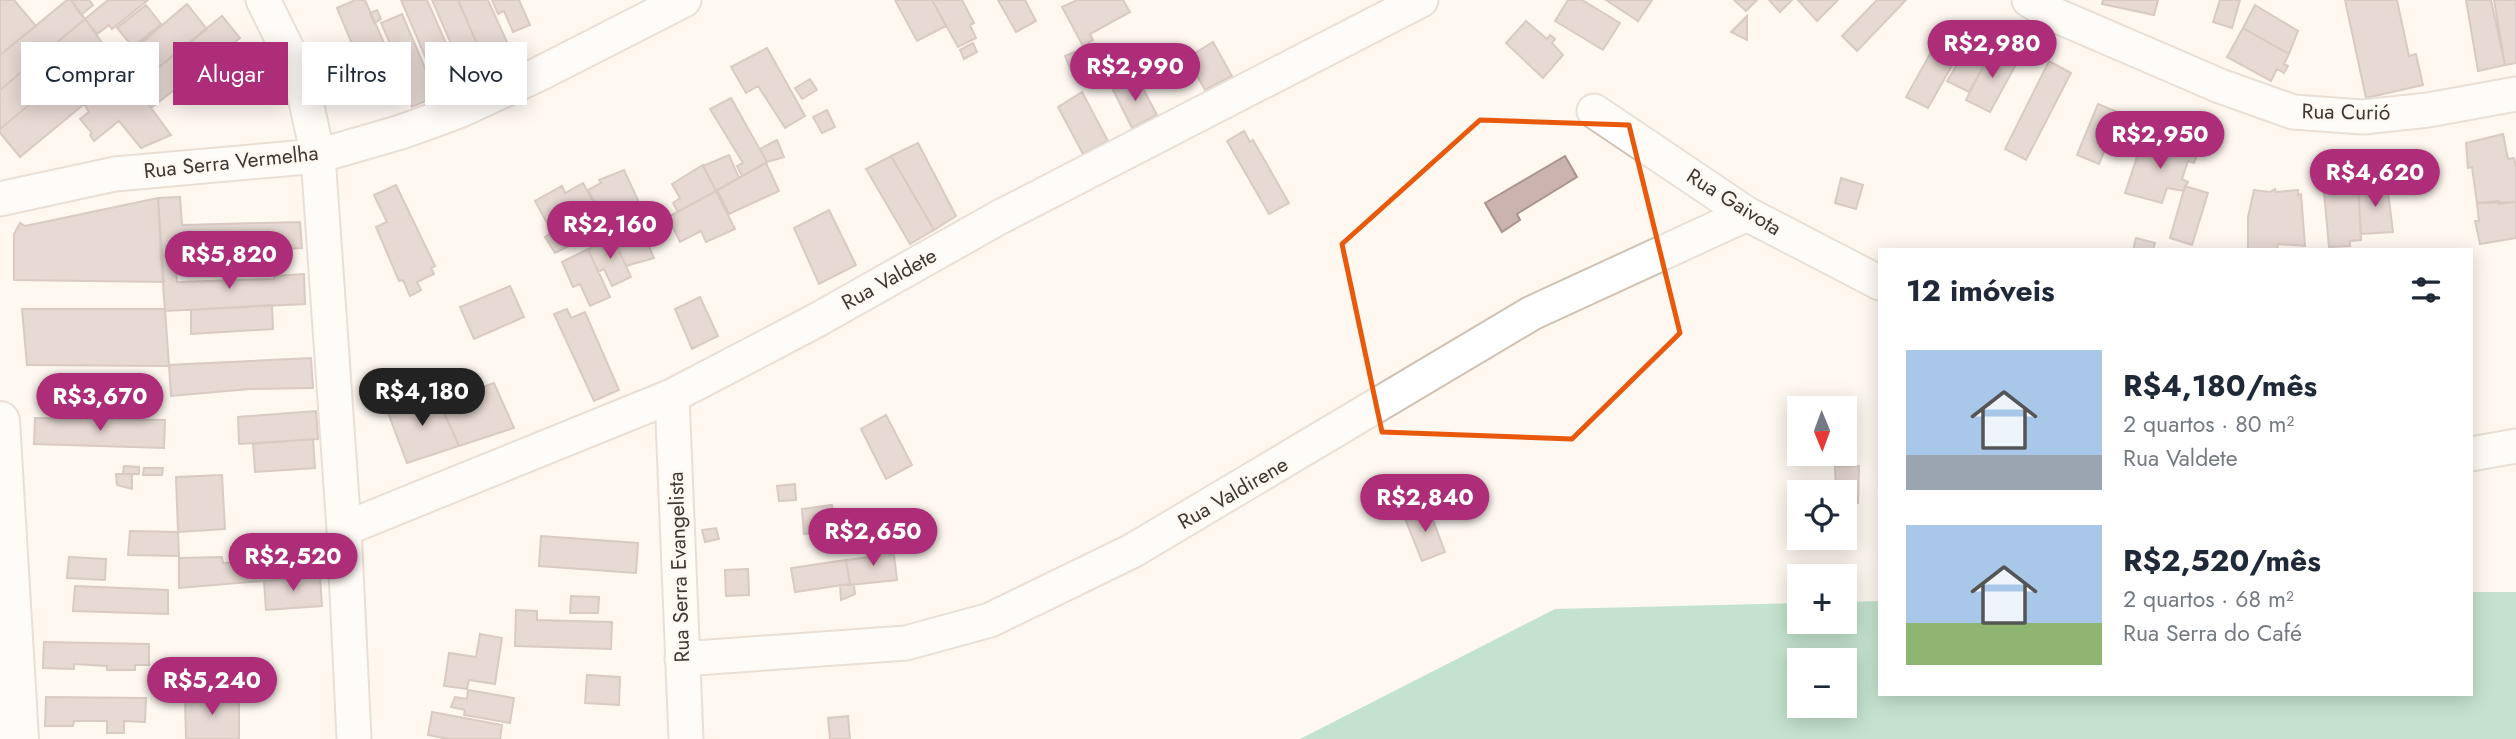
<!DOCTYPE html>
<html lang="pt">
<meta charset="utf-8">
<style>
body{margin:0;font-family:Jost,sans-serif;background:#f2f2f3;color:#1f2937;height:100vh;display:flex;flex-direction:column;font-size:26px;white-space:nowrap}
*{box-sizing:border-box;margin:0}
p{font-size:23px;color:#747a83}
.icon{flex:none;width:38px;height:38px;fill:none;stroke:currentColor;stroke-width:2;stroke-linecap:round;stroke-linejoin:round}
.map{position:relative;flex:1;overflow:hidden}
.sheet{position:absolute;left:1878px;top:248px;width:595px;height:448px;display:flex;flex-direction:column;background:#fff;border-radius:0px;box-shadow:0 4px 18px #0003}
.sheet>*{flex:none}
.hud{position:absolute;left:21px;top:42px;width:665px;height:63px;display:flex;gap:14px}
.needle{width:46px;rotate:179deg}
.fabs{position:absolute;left:1787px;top:396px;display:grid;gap:14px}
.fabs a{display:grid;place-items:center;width:70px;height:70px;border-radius:0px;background:#fff;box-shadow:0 4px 18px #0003;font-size:35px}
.price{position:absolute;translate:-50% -60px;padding:0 16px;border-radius:24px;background:#ae2d79;color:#fff;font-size:23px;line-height:46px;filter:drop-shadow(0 2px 4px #0008)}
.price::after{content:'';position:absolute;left:50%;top:42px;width:21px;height:16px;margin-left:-10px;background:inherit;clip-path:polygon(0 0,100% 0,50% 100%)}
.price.active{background:#222;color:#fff}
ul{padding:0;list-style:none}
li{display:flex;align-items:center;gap:21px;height:175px;padding:0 28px}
li span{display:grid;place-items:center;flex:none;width:196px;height:140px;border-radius:0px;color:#555}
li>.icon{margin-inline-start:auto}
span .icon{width:84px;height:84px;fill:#fffc;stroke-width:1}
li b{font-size:30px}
h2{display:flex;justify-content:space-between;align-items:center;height:84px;padding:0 28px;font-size:30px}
.tag{padding:0 24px;border-radius:0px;background:#fff;box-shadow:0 4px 18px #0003;font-size:24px;line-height:63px}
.tag.active{background:#ae2d79;color:#fff}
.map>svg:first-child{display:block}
</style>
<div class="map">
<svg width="2516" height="739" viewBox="0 0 2516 739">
<rect width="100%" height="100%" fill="#fff8f1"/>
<path fill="#7ccba7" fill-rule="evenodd" d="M2471,592H2516V739H1300L1555,609L1799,603V621H1844L1845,602L1879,601L1880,695H2471ZM1799,660H1844V705H1799Z"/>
<path fill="#cbb3af" stroke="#aa938f" stroke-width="2" d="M0,0H14L36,26L0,55Z
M67,0H71L85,19L0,90V55Z
M71,0H89L93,5L81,15Z
M108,0H148L112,29L109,25L97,34L85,19Z
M355,0H365L400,79L372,92L337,8Z
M401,0H427L449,50L427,61Z
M432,0H458L477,44L455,53Z
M458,0H488L515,60L489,72Z
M492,0H519L530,25L513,32L504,11L498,14Z
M895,0H932L946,26L917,41Z
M932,0H962L974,23L970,25L976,38L958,47Z
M998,0H1025L1036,21L1016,32Z
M1077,0H1123L1130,12L1090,34L1093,40L1083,46L1062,7Z
M1568,0H1582L1620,23L1603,50L1555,21Z
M1606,0H1652L1638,21Z
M1734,0H1757L1746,11Z
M1769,0H1792L1780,12Z
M1798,0H1838L1817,21Z
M1877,0H1906L1857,51L1842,36Z
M2103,0H2158L2154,15L2102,4Z
M2220,0H2240L2232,28L2213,22Z
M2345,0H2397L2409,56L2416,54L2423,85L2366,98Z
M2466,0H2491L2505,65L2478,71Z
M2494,0H2516V63L2505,65Z
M187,4L207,29L135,86L118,63Z
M146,5L161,24L133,47L117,28Z
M2255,5L2298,31L2289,54L2243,28Z
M377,10L381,19L374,23L370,13Z
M402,14L437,96L412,107L399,77L404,75L381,23Z
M222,16L240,38L151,108L135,86Z
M1747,16V40L1731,32Z
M85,19L103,44L0,129V90Z
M1526,21L1547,39L1550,35L1555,39L1552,43L1563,55L1543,78L1506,43Z
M2243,28L2289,54L2284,64L2288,66L2284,73L2277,69L2271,81L2227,57Z
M1940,36L1962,48L1928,108L1906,97Z
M1213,42L1232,76L1205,90L1187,58Z
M973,43L977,52L964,59L960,50Z
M103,44L124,71L20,157L0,133V129Z
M1967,47L1988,58L1969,92L1947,81L1960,60L1956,58L1961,57Z
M1993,47L2018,61L1990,112L1966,100Z
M767,48L805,116L785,128L758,86L746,93L731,67Z
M1074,52L1083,68L1073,75L1065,56Z
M2049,61L2071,73L2026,160L2005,149Z
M124,71L135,86L171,135L141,148L119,121L94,141L90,135L92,133L80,119L89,112L84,104Z
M1137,77L1157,115L1132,128L1113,90Z
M810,79L817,90L802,99L795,88Z
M1082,92L1108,141L1083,154L1058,107Z
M731,98L767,162L742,176L737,166L743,163L710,109Z
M2098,104L2120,113L2118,119L2125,122L2123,127L2116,124L2099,164L2077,155Z
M827,110L835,127L822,133L813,117Z
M1244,131L1250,142L1253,140L1289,203L1269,214L1227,141Z
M2503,134L2508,159L2514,158L2516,167V202L2477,203L2472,167L2468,168L2466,143Z
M777,140L784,157L767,162L760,149Z
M2142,142L2161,147L2162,143L2169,144L2167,150L2175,152L2177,145L2185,144L2198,152L2194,163L2188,161L2182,179L2188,182L2184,191L2167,188L2162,203L2125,193Z
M918,143L956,216L934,230L891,156Z
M729,155L739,178L716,191L703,166Z
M891,156L934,230L910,244L866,169Z
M1565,156L1577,177L1517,214L1520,220L1502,232L1485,203Z
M766,163L779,191L729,214L717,190Z
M703,165L716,191L678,212L673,203L680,198L672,184Z
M2357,168L2361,240L2350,241V246L2329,247L2322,170Z
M624,170L643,211L608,227L588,190L601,183L599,180Z
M1841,178L1863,185L1856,209L1835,203Z
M583,183L607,227L555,253L545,237L552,232L535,201L562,186L565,193Z
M2391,184V191L2388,192L2393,232L2361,234L2358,186Z
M396,185L435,266L431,268L434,274L417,282L421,290L410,296L403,280L399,281L376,227L387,222L374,195Z
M2185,186L2208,193L2192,245L2170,238Z
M2275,189L2276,192L2298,190V195L2301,194L2305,246L2278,244L2277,250H2248V217L2254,190L2270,192Z
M716,191L735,229L706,242L701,231L680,242L668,217Z
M180,197L182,225L300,222L302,248L161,256L158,198Z
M158,198L164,282L14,280V234L20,223L25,226Z
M2499,201V204L2516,202V238L2480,244L2475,221H2479L2477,203Z
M829,210L856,265L819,284L794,228Z
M640,226L654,258L626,266L613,238Z
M613,238L631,277L612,286L604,269L598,272L588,249Z
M2136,238L2155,243L2153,250H2133Z
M588,249L610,297L590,306L580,284L573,287L562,262Z
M175,255L177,282L274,279V276L304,274L305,304L165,311L161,256Z
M510,286L524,317L474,339L460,307Z
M700,297L718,336L692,349L675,309Z
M272,305L273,329L191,334V310Z
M22,309H165L169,366L27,365Z
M567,309L571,318L585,312L619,390L594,401L554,314Z
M311,358L313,388L250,389L171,396L169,365Z
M494,383L514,428L459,446L439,402Z
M435,392L459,446L407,463L387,410Z
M316,411L318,439L239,444L238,417Z
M886,415L912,465L886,479L861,429Z
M35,418L165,420L164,448L34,444Z
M313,439L315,468L255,472L253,444Z
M124,466L139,467V474H123Z
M1859,466L1858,503H1844V492H1836L1835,467Z
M144,468H163L162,475H143Z
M116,474H132V489L117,485Z
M222,475L225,529L178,532L176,477Z
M795,484L796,500L779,501L777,486Z
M832,505L835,530L804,534L802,509Z
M1428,507L1445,552L1422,561L1404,516Z
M716,528L719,539L705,542L702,530Z
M130,531L178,532L179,556L128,555Z
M541,536L638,543L636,573L539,566Z
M885,542L889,555H894L897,580L850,585L846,560L878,556L875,544Z
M321,549L323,576L179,588V558L222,557L223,563L272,560V553Z
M69,557L106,559L105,580L67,578Z
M846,560L850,584L795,592L791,568Z
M748,569L749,595L726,596L725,570Z
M320,576L322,606L266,610L264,581Z
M840,585H854L855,594L841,600Z
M75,586L168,590V614L73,611Z
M571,596L599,597L598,613H570Z
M516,610L537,611V620L612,622L611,649L515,646Z
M480,634L502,638L495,684L469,680L467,689L444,686L449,653L476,657Z
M44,642L149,644V665H135V670H107V666L74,664V669L43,668Z
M587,675L620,677L619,705L585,703Z
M468,690L514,698L510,723L464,715L465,710L451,707L455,697L467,699Z
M239,694V739H186L185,696Z
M46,697L146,698L145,722L124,721V733H107V721H74L73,726H45Z
M432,712L502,725L500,739H448L428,735Z
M848,716L850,739H830L828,718Z"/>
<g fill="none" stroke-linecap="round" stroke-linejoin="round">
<g stroke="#d1c1b1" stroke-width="37">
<path id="street" d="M263,0L300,75L318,156L344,529L354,739
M2029,0L2053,14L2220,86L2293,112L2363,117L2428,110L2516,94
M1594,111L1747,214L1880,283
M0,199L115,174L318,156L401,132L459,111L539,74L684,0
M672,396L686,739
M2471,454L2516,446
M344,529L672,396L817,320L998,218L1421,0
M682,659L906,643L990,620L1132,551L1532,313L1747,214"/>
</g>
<g stroke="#d1c1b1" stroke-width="42">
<path id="secondary" d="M0,421L19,739"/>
</g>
<use href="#street" stroke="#fff" stroke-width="33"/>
<use href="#secondary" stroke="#fff" stroke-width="38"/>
</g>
<path d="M0 0H2516V739H0ZM1480,120L1629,125L1680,333L1572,439L1382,432L1342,244Z" fill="#fff8f1" fill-opacity=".55" fill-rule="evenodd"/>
<path fill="none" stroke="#e8590c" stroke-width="5" stroke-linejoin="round" d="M1480,120L1629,125L1680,333L1572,439L1382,432L1342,244Z"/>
<g text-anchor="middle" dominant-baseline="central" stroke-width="5" stroke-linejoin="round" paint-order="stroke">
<g font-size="21" fill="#3f3832" stroke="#fff8f1">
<text transform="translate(2346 112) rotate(1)">Rua Curió</text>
<text transform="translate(231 162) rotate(-6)">Rua Serra Vermelha</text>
<text transform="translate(1734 202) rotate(32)">Rua Gaivota</text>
<text transform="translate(889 279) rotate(-29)">Rua Valdete</text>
<text transform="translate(1233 493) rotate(-30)">Rua Valdirene</text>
<text transform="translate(679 567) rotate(-92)">Rua Serra Evangelista</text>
</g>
</g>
</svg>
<div class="fabs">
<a><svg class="needle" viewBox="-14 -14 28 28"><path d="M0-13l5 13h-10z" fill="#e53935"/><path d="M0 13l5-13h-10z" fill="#747a83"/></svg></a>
<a><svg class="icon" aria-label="locate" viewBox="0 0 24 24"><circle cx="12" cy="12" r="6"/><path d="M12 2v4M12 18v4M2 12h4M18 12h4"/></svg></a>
<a>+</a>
<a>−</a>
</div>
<b class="price" style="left:1992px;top:80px">R$2,980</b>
<b class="price" style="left:1135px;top:103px">R$2,990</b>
<b class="price" style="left:2160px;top:171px">R$2,950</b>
<b class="price" style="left:2375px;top:209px">R$4,620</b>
<b class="price" style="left:610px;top:261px">R$2,160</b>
<b class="price" style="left:229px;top:291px">R$5,820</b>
<b class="price active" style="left:422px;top:428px">R$4,180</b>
<b class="price" style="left:100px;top:433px">R$3,670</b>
<b class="price" style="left:1425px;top:534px">R$2,840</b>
<b class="price" style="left:873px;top:568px">R$2,650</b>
<b class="price" style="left:293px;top:593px">R$2,520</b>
<b class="price" style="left:212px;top:717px">R$5,240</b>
<div class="hud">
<a class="tag">Comprar</a>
<a class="tag active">Alugar</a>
<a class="tag">Filtros</a>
<a class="tag">Novo</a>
</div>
<section class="sheet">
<h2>12 imóveis<svg class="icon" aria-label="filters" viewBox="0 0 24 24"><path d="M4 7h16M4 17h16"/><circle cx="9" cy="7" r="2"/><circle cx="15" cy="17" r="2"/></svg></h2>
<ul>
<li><span style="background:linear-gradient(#a9c7e8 75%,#9aa5b1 0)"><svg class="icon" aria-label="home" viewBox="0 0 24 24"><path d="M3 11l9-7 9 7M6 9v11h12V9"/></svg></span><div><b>R$4,180/mês</b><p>2 quartos · 80 m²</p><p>Rua Valdete</p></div></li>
<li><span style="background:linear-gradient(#a9c7e8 70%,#8fb573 0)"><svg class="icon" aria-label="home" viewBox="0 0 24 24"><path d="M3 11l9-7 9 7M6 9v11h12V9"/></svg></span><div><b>R$2,520/mês</b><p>2 quartos · 68 m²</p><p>Rua Serra do Café</p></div></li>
</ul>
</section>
</div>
